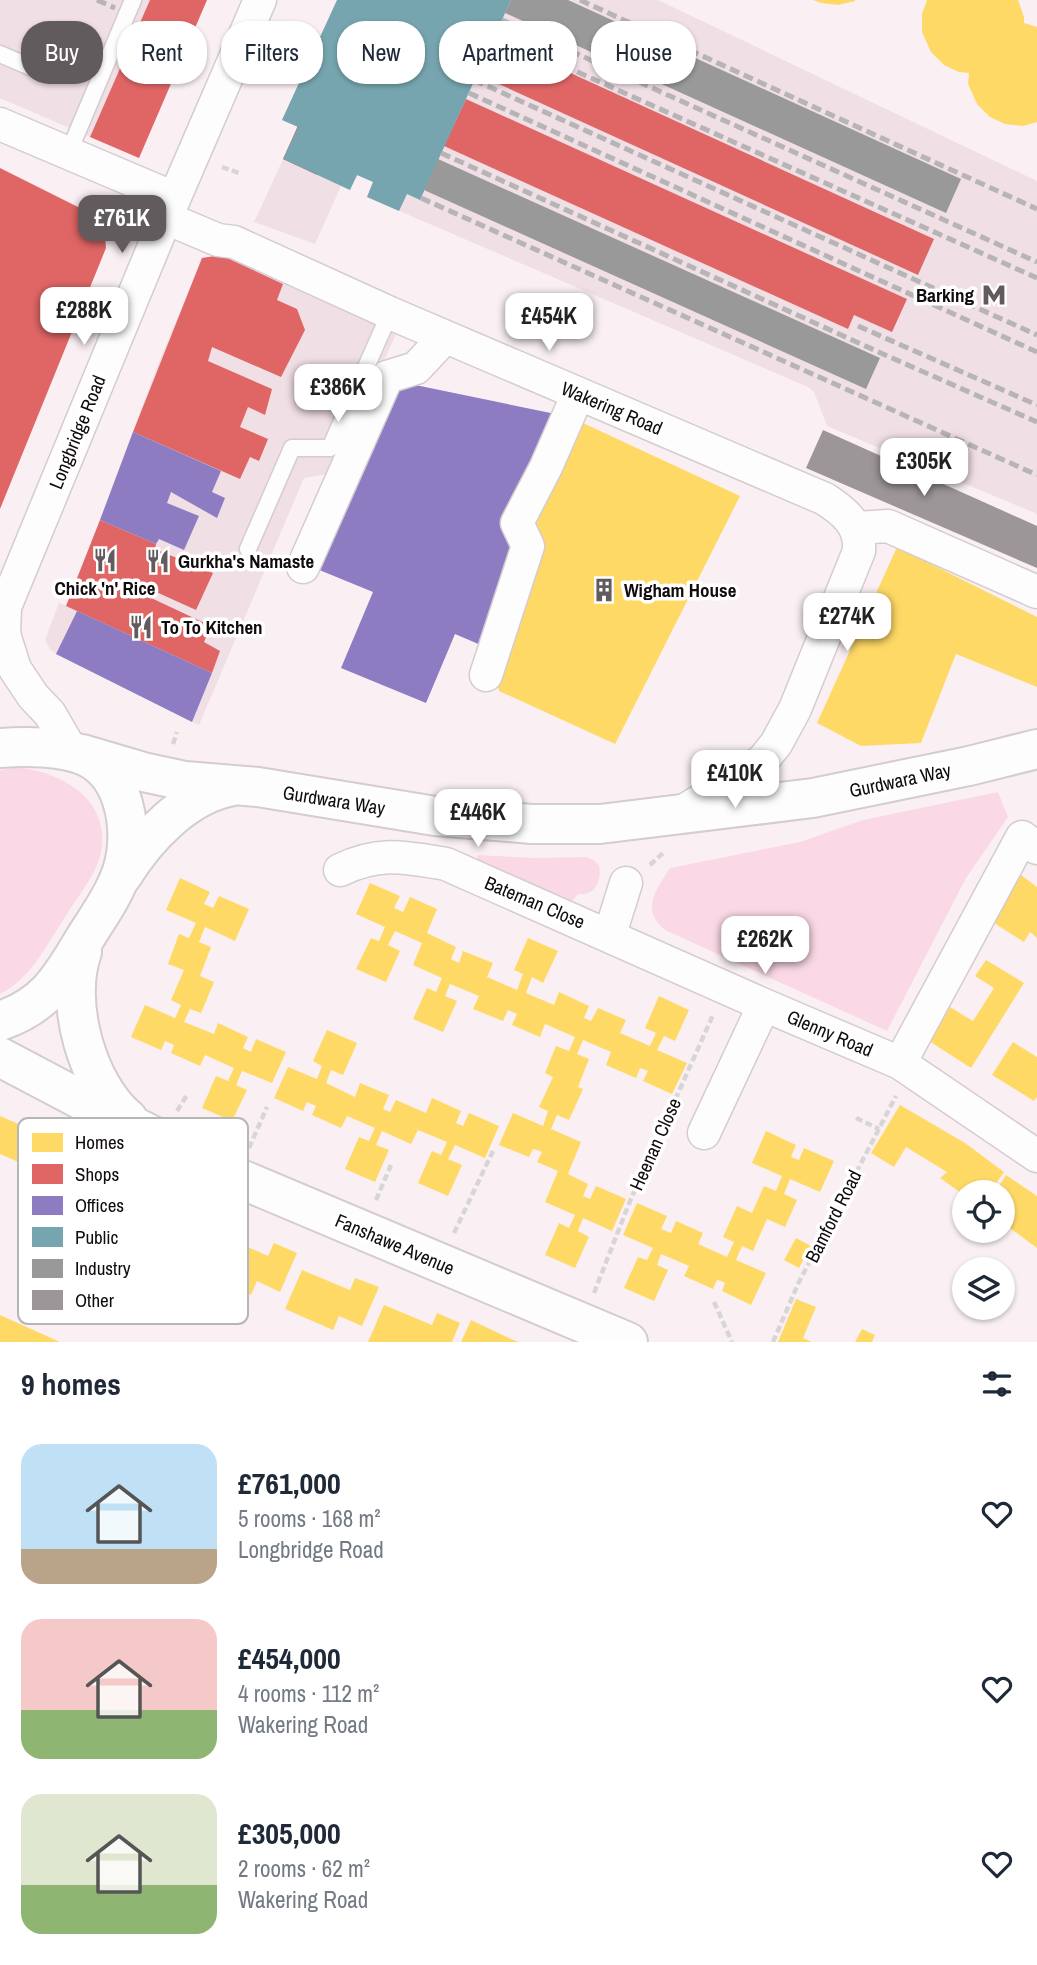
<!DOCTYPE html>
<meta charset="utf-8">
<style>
body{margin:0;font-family:"Archivo Narrow",sans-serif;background:#f2f2f3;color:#1f2937;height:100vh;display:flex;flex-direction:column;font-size:26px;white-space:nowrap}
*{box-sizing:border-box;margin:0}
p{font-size:23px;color:#747a83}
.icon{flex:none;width:38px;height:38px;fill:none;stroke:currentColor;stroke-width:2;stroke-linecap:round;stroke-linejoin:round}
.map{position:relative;height:1342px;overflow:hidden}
.panel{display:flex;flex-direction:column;background:#fff;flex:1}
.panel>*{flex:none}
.hud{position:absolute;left:21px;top:21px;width:996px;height:63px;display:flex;gap:14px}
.fabs{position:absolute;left:952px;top:1180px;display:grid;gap:14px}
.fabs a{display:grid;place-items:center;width:63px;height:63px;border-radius:50%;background:#fff;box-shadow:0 2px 5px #0004;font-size:35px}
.price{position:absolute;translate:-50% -60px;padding:0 16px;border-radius:14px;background:#fff;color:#222;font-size:23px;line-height:46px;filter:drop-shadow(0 2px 4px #0008)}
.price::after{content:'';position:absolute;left:50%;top:42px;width:21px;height:16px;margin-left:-10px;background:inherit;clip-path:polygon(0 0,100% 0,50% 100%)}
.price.on{background:#625b5e;color:#fff}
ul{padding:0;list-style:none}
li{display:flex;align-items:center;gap:21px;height:175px;padding:0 21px}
li span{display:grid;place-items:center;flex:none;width:196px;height:140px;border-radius:21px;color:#555}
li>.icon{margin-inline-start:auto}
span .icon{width:84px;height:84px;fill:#fffc;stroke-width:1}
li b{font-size:30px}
h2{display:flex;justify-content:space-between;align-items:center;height:84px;padding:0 21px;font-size:30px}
.tag{padding:0 24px;border-radius:28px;background:#fff;box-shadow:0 2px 5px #0004;font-size:24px;line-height:63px}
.tag.on{background:#625b5e;color:#fff}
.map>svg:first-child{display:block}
</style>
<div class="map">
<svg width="1037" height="1342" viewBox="0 0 1037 1342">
<rect width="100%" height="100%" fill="#faf0f4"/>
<path fill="#f0dfe5" d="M0,0H207L139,158L0,98Z
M337,0H658L1037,181V514L827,426L814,392L808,387L367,197L373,182L358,175L350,190L341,186L315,244L254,222L298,127L282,120Z
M221,255L396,335L329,474L304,478L199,725L56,654L50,649L45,640L59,603L67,606L76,583L157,367L202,258Z"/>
<path fill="#fad8e6" d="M15,767C66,772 118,804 98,863C90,883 73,903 62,922C44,949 30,979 0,994V770Z
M998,792L1008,817L966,878L887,1031L667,931C639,911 656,890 670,868L800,842L863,820Z
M478,855L533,858L587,857L594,860L599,866C602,881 595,896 578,894L570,904L476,861Z"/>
<path fill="#ffd966" d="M813,0H855V1L838,5L821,3Z
M927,0H1018L1024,17V23L1037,27V122L1023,126L1005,124L990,117L977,104L968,84L969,73L959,72L944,65L931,52L922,32V14Z
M570,417L740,496L615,744L499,691L490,649L539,530L520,522Z
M897,547L1037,617V687L956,654L921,743L861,746L817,723Z
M1021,875L1037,887V938L1030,932L1024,942L994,923Z
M180,878L210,892L204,904L213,908L219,896L249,909L235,941L205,927L199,942L211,947L200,976L214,982L201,1013L190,1009L184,1022L214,1034L218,1023L248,1037L243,1048L251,1052L256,1039L286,1052L272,1083L242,1071L236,1085L247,1090L232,1121L202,1108L216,1076L228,1081L234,1068L205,1055L200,1066L171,1053L174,1045L165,1041L161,1050L131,1037L145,1005L175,1018L181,1005L171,1000L184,970L168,964L179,934L189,938L196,923L166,910Z
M370,883L400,896L394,908L403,912L410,897L437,909L427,933L456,947L451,959L459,963L463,951L493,963L487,977L517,990L523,974L514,970L528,938L558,951L543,983L532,977L526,993L554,1005L559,992L589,1006L584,1018L591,1021L598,1008L626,1020L620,1033L650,1046L656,1033L645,1028L659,996L689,1010L675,1041L664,1036L657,1050L687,1063L672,1094L643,1081L648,1071L640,1068L636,1078L606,1065L611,1052L583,1040L577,1054L589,1059L578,1087L583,1089L569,1120L557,1115L551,1129L581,1142L568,1174L588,1184L583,1196L590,1199L596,1186L626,1199L612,1231L583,1218L578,1231L589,1237L575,1268L545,1255L559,1223L569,1228L575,1215L545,1202L558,1171L537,1162L542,1152L537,1150L533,1149L529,1157L499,1145L513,1113L543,1126L548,1111L539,1107L553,1077L545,1073L556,1046L569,1051L575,1037L545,1024L540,1037L512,1025L517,1014L508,1010L503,1021L473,1009L479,996L450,984L445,996L457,1001L443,1032L413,1019L427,988L436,992L442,978L413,965L422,943L395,931L388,945L400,951L386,982L356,969L371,938L379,941L385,927L356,914Z
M986,960L1024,983L971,1068L929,1041L950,1007L973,1021L994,988L975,976Z
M327,1030L357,1043L343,1075L331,1070L326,1083L355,1097L360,1083L389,1095L383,1109L390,1112L396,1100L426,1113L432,1098L461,1111L456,1123L463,1126L469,1113L499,1126L485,1158L455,1145L448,1159L462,1165L448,1196L418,1183L432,1151L441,1155L447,1142L418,1130L411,1144L382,1131L376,1145L389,1150L375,1182L345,1169L359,1137L369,1141L375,1128L347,1116L341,1128L312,1115L316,1106L307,1102L303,1111L274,1098L288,1067L317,1079L322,1066L313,1061Z
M1013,1042L1037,1057V1097L1034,1101L992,1075Z
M900,1105L965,1143L1004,1172L990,1192H964V1195L940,1178L947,1172L906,1147L894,1167L871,1153Z
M0,1116L220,1211L194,1268L181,1261L193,1237L0,1154Z
M766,1131L796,1145L791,1157L799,1160L804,1148L834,1161L820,1192L790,1179L784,1194L797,1200L785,1227L767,1219L753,1251L742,1246L736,1260L766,1273L751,1305L722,1291L725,1283L721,1281L717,1280L713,1289L684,1276L689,1266L661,1254L657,1265L668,1270L654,1301L624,1288L638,1257L647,1260L653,1248L623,1235L637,1203L667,1216L661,1229L671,1233L676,1221L703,1233L698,1244L727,1257L734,1242L723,1237L737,1206L752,1213L764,1186L776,1191L782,1176L752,1163Z
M1006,1175L1037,1196V1248L1003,1223V1192H995Z
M221,1235L268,1256L274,1243L297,1253L280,1292L257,1281L251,1295L204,1275Z
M796,1238L811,1246L799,1268L784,1260Z
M302,1270L350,1290L355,1278L379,1287L362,1326L339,1316L333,1330L285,1309Z
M796,1299L816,1307L803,1338L812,1342H778Z
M384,1305L432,1325L437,1313L460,1323L452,1342H368Z
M0,1315L60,1342H0Z
M471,1320L511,1339L519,1342H461Z
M862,1329L875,1335L872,1342H855Z"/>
<path fill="#e06666" d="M150,0H207L139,158L90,137Z
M494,38L934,239L918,275L477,74Z
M466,99L907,299L892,332L854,315L848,329L444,146Z
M304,112L339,127L317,175L283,159Z
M0,168L88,212L100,224L105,236L106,248L0,509Z
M221,255L283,284L277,300L297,309L305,330L281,377L212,347L208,361L272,389L265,415L248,407L240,427L268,439L259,461L250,457L240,479L133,432L202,258Z
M100,520L156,544L155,549L213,573L196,610L134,582L132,589L211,626L204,642L220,651L212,673L66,606Z"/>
<path fill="#8e7cc3" d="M391,380L570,417L520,522L539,530L490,649L455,634L426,703L341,668L373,592L312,567Z
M133,432L221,471L212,492L225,498L217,518L171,492L167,503L199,516L184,550L159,539L156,544L100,520Z
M77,611L212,673L192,722L56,654Z"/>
<path fill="#76a5af" d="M337,0H511L420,200L407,194L399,211L367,197L373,182L357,175L350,190L283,159L298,127L282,120Z"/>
<path fill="#999" d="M511,0H568L961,179L946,213L505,13Z
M438,159L880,358L866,389L424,190Z"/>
<path fill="#9d9699" d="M823,430L1037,526V568L806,468Z"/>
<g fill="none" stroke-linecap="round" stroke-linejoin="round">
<g stroke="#d4cccf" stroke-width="19">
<path id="lane" d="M0,54L42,72
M68,154L133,0
M248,549L292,448H330L390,313"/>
</g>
<g stroke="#d4cccf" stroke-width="35">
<path id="street" d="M0,124L174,198
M166,218L218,240L234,242L390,313L825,499C845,512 861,525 859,551L795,709L776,744L763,760L744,774L682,812
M857,528L888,526L1037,592
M303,567L387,377L416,368L445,337
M5,607L4,634L15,669L33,696L50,714L72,752
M0,615L5,607L159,234L260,0
M486,675L528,546L517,523L546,467L578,394
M340,870C380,851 404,857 446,864L764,1005L900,1063L1037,1156
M610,934L626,883
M900,1063L1022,837L1037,848
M704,1133L764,1005"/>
</g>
<g stroke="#d4cccf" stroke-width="42">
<path id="primary" d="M0,748C24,746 62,746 85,756C125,773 134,830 123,868C116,892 99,916 85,938C61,978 47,1005 0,1021
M82,754L143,772L185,781L258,787L435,816L532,824H600L813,798L969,766L1037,749
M122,876C146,837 186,794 233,786
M82,952C64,1002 87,1085 128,1119
M0,1057L89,1104L236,1177L628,1342"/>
</g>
<path stroke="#d8d5d6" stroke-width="4.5" stroke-dasharray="7 3.5" stroke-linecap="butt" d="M222,167L239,173
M173,744L177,732
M650,865L664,852
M177,1111L187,1095
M856,1118L879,1129
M249,1148L267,1107
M376,1200L391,1165
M454,1233L493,1151
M594,1293L630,1201L713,1015
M714,1302L732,1342
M773,1342L798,1284L896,1096"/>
<use href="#lane" stroke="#fefdfd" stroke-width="16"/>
<use href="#street" stroke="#fefdfd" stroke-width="32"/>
<use href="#primary" stroke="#fefdfd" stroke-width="38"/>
<path stroke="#b6b4b5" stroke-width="5" stroke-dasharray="10 5" stroke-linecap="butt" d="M97,0L115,8
M580,0L1037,209
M502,20L1037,262
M495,35L1037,278
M474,80L1037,335
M469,93L1037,352
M441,153L883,354L1037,422
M421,198L1037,475
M858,326L1037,405"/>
</g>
<defs>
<g id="metro-bare" transform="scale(1.89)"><path d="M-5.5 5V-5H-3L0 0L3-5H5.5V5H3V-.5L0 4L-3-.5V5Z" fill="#625b5e" stroke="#fff" stroke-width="2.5" paint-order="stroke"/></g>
<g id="restaurant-bare" transform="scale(1.89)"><path d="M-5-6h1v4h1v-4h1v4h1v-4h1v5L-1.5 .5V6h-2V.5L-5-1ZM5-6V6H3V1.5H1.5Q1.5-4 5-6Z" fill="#625b5e" stroke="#fff" stroke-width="2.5" paint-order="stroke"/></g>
<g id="building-bare" transform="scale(1.89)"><path d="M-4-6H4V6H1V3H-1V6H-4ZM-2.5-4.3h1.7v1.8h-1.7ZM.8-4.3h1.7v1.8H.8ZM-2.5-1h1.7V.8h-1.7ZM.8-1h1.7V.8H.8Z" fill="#625b5e" stroke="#fff" stroke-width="2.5" paint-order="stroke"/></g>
</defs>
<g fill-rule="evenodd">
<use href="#metro-bare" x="994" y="295"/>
<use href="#restaurant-bare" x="105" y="560"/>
<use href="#restaurant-bare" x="158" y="561"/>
<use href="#building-bare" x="604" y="590"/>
<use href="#restaurant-bare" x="141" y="627"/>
</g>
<g text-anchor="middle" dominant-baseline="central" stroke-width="7" stroke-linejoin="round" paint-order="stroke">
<g font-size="19" font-weight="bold" fill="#100b0d" stroke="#fff" text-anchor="start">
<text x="974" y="295" text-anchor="end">Barking</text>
<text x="178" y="561">Gurkha's Namaste</text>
<text x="105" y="588" text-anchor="middle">Chick 'n' Rice</text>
<text x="624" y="590">Wigham House</text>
<text x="161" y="627">To To Kitchen</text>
</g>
<g font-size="19" fill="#100b0d" stroke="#fff">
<text transform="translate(612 408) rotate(23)">Wakering Road</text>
<text transform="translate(77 432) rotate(-68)">Longbridge Road</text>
<text transform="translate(900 780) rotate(-12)">Gurdwara Way</text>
<text transform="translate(334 800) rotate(9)">Gurdwara Way</text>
<text transform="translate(535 902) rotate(23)">Bateman Close</text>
<text transform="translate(830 1033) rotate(23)">Glenny Road</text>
<text transform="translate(655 1144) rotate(-66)">Heenan Close</text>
<text transform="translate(833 1216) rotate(-63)">Bamford Road</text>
<text transform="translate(395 1244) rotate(23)">Fanshawe Avenue</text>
</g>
</g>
<rect x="18" y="1118" width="230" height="206" rx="10" fill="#fff" stroke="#b7b6b6" stroke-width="2"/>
<rect x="32" y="1133" width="31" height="19" fill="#ffd966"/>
<rect x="32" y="1164" width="31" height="20" fill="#e06666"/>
<rect x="32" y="1196" width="31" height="19" fill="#8e7cc3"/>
<rect x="32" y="1227" width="31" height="20" fill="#76a5af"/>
<rect x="32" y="1259" width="31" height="19" fill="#999"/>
<rect x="32" y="1290" width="31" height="20" fill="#9d9699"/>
<g font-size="19" fill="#100b0d">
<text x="75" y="1149">Homes</text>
<text x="75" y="1181">Shops</text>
<text x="75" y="1212">Offices</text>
<text x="75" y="1244">Public</text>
<text x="75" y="1275">Industry</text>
<text x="75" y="1307">Other</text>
</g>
</svg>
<div class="fabs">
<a><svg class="icon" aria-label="locate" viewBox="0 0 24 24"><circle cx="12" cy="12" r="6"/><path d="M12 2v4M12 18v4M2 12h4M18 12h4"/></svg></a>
<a><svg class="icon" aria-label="layers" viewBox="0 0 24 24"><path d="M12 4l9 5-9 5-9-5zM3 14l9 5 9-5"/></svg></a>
</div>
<b class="price on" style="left:122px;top:255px">£761K</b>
<b class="price" style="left:84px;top:347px">£288K</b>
<b class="price" style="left:549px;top:353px">£454K</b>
<b class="price" style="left:338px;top:424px">£386K</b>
<b class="price" style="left:924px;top:498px">£305K</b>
<b class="price" style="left:847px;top:653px">£274K</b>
<b class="price" style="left:735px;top:810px">£410K</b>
<b class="price" style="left:478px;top:849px">£446K</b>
<b class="price" style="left:765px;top:976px">£262K</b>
<div class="hud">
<a class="tag on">Buy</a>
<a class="tag">Rent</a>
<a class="tag">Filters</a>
<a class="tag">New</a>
<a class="tag">Apartment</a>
<a class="tag">House</a>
</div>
</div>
<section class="panel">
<h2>9 homes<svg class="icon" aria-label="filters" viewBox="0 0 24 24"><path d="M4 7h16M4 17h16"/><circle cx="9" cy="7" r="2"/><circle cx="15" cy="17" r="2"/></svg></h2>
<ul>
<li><span style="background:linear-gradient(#bfe0f5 75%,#b9a48a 0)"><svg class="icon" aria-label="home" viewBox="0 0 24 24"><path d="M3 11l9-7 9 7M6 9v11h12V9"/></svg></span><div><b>£761,000</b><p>5 rooms · 168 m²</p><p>Longbridge Road</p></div><svg class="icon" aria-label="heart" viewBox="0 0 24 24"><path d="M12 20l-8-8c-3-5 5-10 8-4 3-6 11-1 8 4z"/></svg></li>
<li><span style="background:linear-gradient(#f6c9c9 65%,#8fb573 0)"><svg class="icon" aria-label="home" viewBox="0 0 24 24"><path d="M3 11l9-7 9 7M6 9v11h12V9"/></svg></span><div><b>£454,000</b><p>4 rooms · 112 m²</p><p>Wakering Road</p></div><svg class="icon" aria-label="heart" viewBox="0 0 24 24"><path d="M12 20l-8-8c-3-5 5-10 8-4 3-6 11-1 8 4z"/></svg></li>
<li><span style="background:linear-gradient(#dfe7d0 65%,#8fb573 0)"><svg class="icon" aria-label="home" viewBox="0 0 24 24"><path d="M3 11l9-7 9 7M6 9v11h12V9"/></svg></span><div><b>£305,000</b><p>2 rooms · 62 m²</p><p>Wakering Road</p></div><svg class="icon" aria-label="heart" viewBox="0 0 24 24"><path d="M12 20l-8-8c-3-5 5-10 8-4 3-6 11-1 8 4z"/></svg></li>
</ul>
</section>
